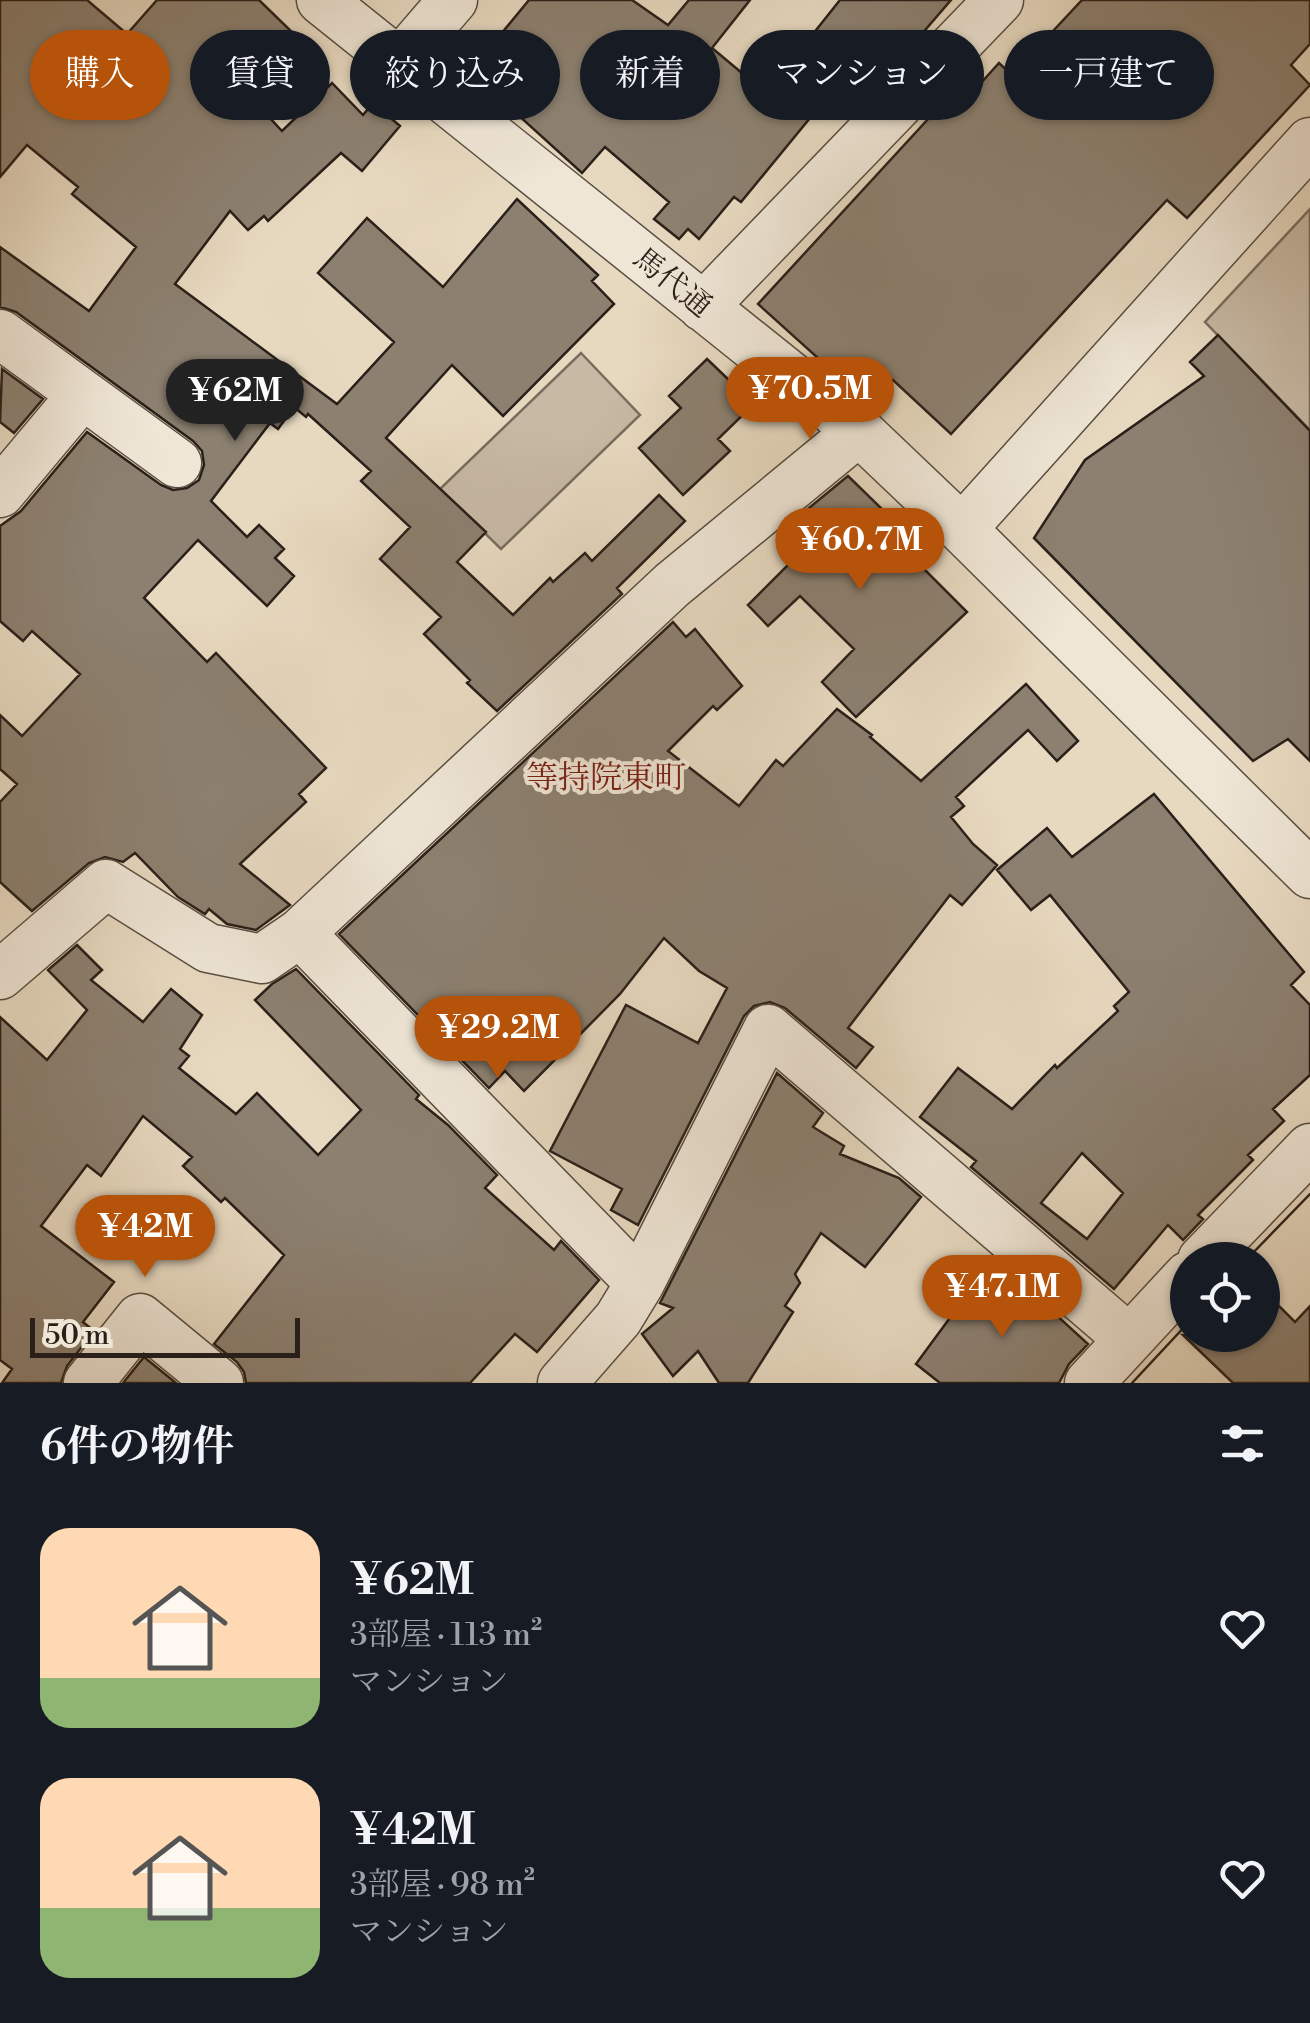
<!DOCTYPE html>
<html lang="ja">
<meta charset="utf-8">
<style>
body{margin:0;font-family:"Libre Bodoni","Noto Serif JP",serif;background:#20242c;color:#f1f3f6;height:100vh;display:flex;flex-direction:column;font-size:38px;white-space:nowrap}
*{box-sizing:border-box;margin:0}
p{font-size:32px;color:#9ea1a6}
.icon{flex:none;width:55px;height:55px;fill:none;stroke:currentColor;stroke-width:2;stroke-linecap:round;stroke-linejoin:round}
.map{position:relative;height:1383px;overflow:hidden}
.drawer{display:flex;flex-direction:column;background:#171b24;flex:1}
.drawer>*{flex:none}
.hud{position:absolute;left:30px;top:30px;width:1250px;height:90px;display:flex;gap:20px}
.tools{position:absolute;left:1170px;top:1242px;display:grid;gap:20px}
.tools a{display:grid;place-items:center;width:110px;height:110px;border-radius:50%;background:#171b24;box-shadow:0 2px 8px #0004;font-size:50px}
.scale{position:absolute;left:30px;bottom:25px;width:270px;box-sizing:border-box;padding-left:10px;border:5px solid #2a1f19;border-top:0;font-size:28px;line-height:35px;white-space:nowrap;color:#2a1f19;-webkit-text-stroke:8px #efe6d6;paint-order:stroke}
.price{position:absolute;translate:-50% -85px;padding:0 22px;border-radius:35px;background:#b45309;color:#fff;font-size:32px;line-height:65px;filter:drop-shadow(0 2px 5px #0008)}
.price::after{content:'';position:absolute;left:50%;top:60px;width:30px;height:22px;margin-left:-15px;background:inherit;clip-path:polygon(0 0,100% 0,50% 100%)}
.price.selected{background:#222;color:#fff}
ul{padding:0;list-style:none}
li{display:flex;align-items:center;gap:30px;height:250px;padding:0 40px}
li span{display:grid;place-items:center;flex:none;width:280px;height:200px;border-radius:30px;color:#555}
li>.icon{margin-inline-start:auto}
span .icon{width:120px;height:120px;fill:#fffc;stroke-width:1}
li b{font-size:42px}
h2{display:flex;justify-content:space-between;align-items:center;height:120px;padding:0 40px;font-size:42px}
.pill{padding:0 35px;border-radius:45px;background:#171b24;box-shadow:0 2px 8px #0004;font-size:35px;line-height:90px}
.pill.selected{background:#b45309;color:#fff}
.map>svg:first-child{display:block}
</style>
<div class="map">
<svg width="1310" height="1383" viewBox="0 0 1310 1383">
<rect width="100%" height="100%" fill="#e7d9c0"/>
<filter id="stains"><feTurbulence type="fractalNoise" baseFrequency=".002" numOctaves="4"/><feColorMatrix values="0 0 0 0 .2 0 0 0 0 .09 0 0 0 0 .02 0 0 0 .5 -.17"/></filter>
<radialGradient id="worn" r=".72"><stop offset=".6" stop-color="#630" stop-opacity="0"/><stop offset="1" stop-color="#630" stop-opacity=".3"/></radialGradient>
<path fill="#c7b9a4" stroke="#786c5e" stroke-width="2.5" d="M1310,209V430L1205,322Z
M581,353L640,415L501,549L440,489Z"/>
<path fill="#8c8070" stroke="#2a1f19" stroke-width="2.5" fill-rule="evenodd" d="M0,0H87L127,34L157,0H259L294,34L242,88L282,131L332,83L363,115L373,103L400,126L362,171L341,153L268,221L264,216L248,230L230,211L175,284L337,404L394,342L318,273L367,218L443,287L517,199L598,275L592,281L614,304L503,416L452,365L386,438L486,532L457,562L513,615L550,578L553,582L585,553L592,561L659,495L685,521L617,588L622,594L497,711L467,683L470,680L424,634L441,617L380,559L410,527L361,481L371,471L308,414L306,417L294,407L278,429L270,423L211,501L247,537L259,525L284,549L275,558L294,576L267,606L198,540L144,598L207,662L216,653L326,768L299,794L306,802L240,864L290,905L256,930L227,924L209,909L205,914L178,897L135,853L123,862L105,857L89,863L32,911L0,882V802L17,784L0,769V715L22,736L80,674L32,631L23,641L0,621V526L21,511L87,432L161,485L173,490L187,488L199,480L204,465L202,451L193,441L16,312L0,307V247L89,311L136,247L72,194L78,187L27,145L0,177Z
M529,0H632L668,25L689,0H750L712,48L766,93L840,0H951L871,93L847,73L741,202L734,197L699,239L688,229L679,239L654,219L669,202L605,147L582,173L506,104L501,109L464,79Z
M1082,0H1310V44L1291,65L1310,85L1187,218L1167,200L951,434L893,380L870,405L758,304L941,105L952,115L999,63L1012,75Z
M1218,335L1310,431V761L1288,739L1253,761L1034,538L1085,460L1204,376L1190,362Z
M707,359L754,404L718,439L730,451L683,495L639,448L681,408L669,396Z
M2,369L43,399L14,433L0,422Z
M848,476L882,509L874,519L967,612L856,717L822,682L854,649L800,596L768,626L748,605L802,551L781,531Z
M673,622L686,637L695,629L742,686L717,710L713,706L668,751L739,806L776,760L783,766L837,709L872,735L870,737L921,781L1026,684L1078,741L1057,761L1028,730L956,797L964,806L951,817L973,844L997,865L962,905L950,895L848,1028L873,1047L856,1068L785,1008L770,1002L754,1006L744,1016L638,1225L611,1210L622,1189L550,1151L626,1005L698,1043L727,988L699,971L664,938L620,994L524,1091L505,1071L489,1088L339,934Z
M1154,794L1304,972L1291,985L1310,1005V1075L1273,1109L1284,1121L1248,1155L1253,1160L1198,1215L1203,1219L1183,1240L1168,1225L1114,1289L971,1167L976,1161L920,1117L958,1068L1012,1109L1055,1065L1057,1068L1118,1011L1114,1006L1129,992L1050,895L1031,910L997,870L1047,828L1072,857ZM1082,1153L1123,1193L1087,1239L1041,1203Z
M77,945L102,970L91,980L143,1022L171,989L202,1015L180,1049L189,1056L179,1068L236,1114L257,1093L318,1155L361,1110L255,1000L272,984L296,969L419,1095L416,1099L448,1125L497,1175L485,1188L554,1250L561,1241L599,1280L537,1352L515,1334L470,1383H246L244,1372L237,1362L214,1344L284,1255L225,1198L221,1202L183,1166L192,1157L143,1116L101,1176L87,1165L41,1226L114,1282L83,1322L94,1331L67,1366L61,1383H2L12,1369L0,1360V1017L47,1060L87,1010L48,970Z
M777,1073L823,1113L813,1127L844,1146L840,1154L899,1178L921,1197L865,1267L821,1233L795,1274L800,1283L785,1306L793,1312L748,1383H719L698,1351L673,1376L642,1334L673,1308L660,1303Z
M1009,1272L1088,1344L1069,1364L1059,1383H940L916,1364L974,1285L989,1297Z
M1262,1289L1295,1322L1310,1306V1383H1233L1183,1335H1262Z
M144,1357L176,1383H123Z"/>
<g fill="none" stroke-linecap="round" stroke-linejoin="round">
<g stroke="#594e43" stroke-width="51">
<path id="minor" d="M321,0L859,431L962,529L1310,874
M398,64L453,0
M703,307L999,0
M0,334L177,463
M0,493L82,395
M962,529L1310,142
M300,933L640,1283
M0,975L106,884L208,948L262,959L300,933L672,585L859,431
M1202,1260L1310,1148
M88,1383L140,1318L219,1383
M562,1383L618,1319L640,1283L768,1029L1129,1339
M1089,1383L1188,1276"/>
</g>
<use href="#minor" stroke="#efe6d6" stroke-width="48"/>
<path stroke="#2a1f19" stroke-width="2.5" d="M1246,1260L1310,1194
M1132,1383L1188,1323"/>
</g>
<g text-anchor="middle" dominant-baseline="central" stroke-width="8" stroke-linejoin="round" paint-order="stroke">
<g font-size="30" fill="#2a1f19" stroke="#efe6d6">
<text transform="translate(672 283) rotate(39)">馬代通</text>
</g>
<g font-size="32" fill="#7a1f14" stroke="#efe6d6">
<text x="606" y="778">等持院東町</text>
</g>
</g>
<rect width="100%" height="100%" filter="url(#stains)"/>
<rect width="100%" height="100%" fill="url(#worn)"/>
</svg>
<div class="tools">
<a><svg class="icon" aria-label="locate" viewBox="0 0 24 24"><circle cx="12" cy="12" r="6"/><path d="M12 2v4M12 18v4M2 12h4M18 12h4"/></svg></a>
</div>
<div class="scale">50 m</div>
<b class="price" style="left:810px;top:442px">¥70.5M</b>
<b class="price selected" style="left:235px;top:444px">¥62M</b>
<b class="price" style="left:860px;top:593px">¥60.7M</b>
<b class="price" style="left:498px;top:1081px">¥29.2M</b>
<b class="price" style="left:145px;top:1280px">¥42M</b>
<b class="price" style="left:1002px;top:1340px">¥47.1M</b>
<div class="hud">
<a class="pill selected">購入</a>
<a class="pill">賃貸</a>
<a class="pill">絞り込み</a>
<a class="pill">新着</a>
<a class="pill">マンション</a>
<a class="pill">一戸建て</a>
</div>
</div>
<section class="drawer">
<h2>6件の物件<svg class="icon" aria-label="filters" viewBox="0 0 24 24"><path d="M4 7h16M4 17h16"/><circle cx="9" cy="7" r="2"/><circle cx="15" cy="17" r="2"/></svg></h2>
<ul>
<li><span style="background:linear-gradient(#ffd9b3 75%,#8fb573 0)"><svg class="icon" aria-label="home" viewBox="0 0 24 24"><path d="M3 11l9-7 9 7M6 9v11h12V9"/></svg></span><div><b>¥62M</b><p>3部屋 · 113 m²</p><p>マンション</p></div><svg class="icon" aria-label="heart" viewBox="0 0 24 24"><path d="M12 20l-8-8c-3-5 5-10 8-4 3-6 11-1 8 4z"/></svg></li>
<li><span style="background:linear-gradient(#ffd9b3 65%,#8fb573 0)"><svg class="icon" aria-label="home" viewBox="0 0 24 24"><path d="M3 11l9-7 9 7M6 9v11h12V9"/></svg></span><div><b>¥42M</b><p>3部屋 · 98 m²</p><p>マンション</p></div><svg class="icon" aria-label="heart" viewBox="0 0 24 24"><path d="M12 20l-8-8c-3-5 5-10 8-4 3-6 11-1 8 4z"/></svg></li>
</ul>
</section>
